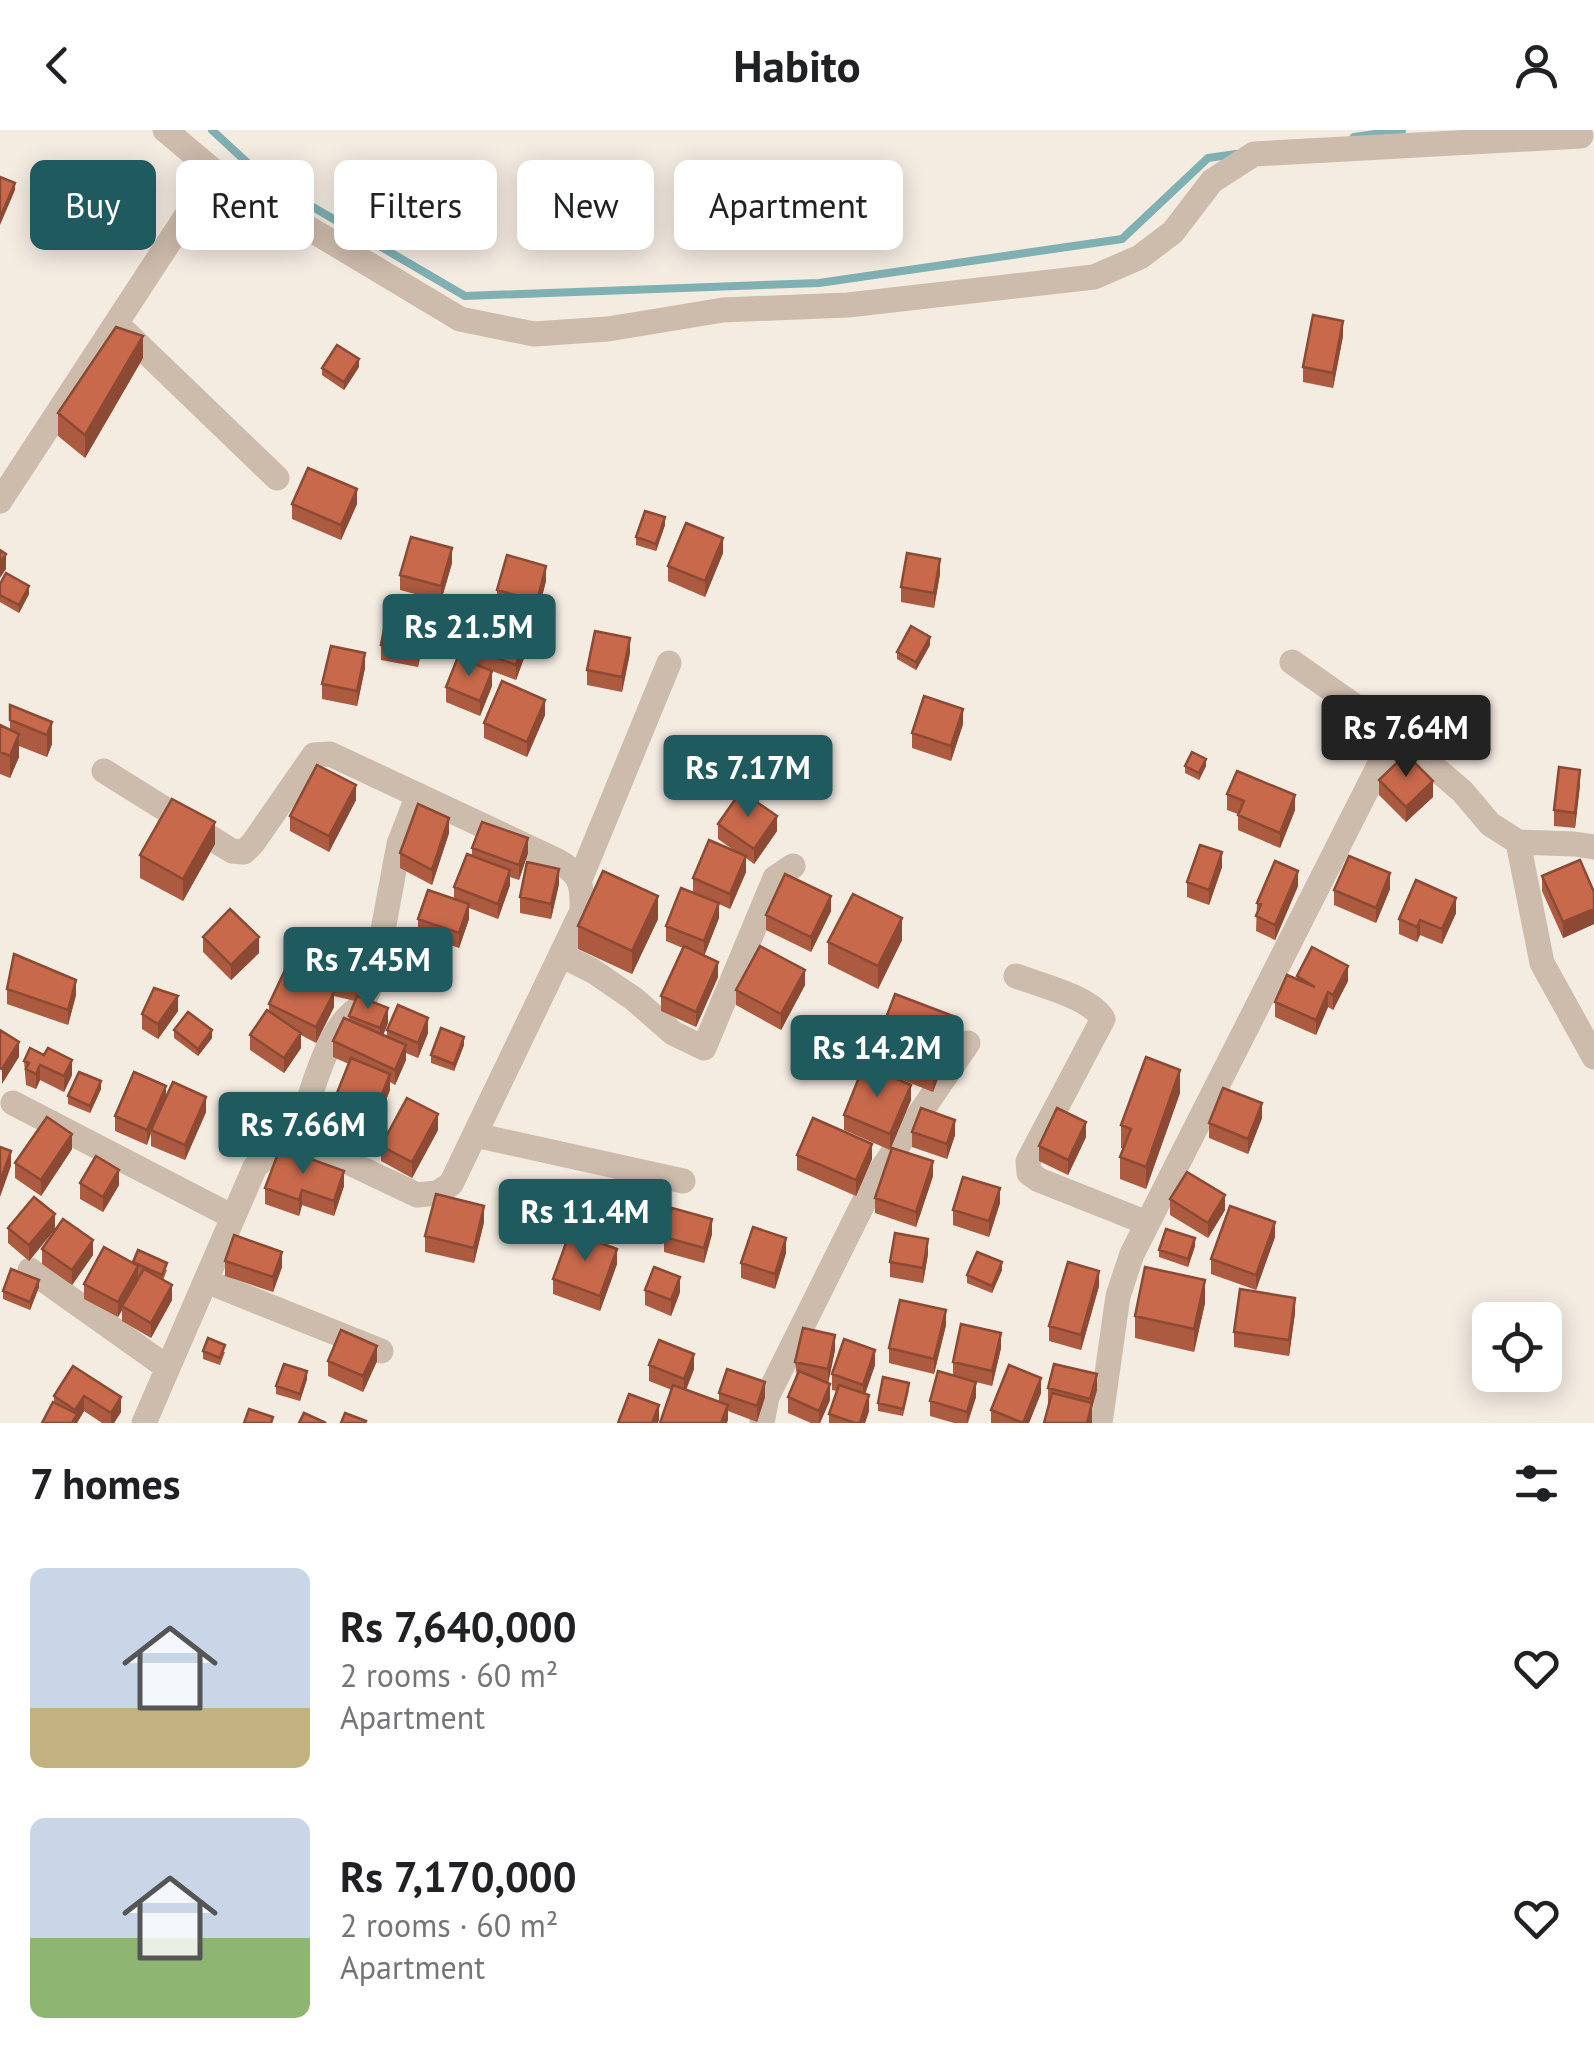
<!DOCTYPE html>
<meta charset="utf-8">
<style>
body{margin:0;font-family:"PT Sans",sans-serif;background:#f2f2f2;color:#202124;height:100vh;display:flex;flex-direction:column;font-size:38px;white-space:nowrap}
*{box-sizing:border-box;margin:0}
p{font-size:32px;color:#757577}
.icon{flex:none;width:55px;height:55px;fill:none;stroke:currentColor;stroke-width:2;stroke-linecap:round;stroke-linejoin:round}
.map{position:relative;height:1293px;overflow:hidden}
.panel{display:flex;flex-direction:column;background:#fff;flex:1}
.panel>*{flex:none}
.top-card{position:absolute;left:30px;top:30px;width:1000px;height:90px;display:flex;gap:20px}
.tools{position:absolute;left:1472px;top:1172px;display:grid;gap:20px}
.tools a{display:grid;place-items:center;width:90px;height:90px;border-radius:15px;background:#fff;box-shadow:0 5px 25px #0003;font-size:50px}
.price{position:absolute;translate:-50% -85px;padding:0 22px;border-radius:10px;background:#1f5a5e;color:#fff;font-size:32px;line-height:65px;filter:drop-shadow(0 2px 5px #0008)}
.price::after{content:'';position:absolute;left:50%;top:60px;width:30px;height:22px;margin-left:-15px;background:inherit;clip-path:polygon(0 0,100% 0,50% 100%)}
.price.on{background:#222;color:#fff}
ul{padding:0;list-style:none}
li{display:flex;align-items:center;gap:30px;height:250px;padding:0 30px}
li span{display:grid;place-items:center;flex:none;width:280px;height:200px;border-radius:15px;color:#555}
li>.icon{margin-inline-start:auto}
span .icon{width:120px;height:120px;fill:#fffc;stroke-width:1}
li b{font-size:42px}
h2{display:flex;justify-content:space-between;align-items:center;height:120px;padding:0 30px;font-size:42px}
.pill{padding:0 35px;border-radius:15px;background:#fff;box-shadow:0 5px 25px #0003;font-size:35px;line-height:90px}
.pill.on{background:#1f5a5e;color:#fff}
header{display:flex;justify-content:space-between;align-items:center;height:130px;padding:0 30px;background:#fff;font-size:45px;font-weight:700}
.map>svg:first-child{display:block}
</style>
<header><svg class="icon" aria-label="back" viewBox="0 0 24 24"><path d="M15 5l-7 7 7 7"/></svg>Habito<svg class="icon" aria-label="person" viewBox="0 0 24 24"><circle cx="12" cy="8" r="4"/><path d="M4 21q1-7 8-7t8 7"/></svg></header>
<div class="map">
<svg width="1594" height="1293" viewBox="0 0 1594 1293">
<rect width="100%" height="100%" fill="#f4ebe1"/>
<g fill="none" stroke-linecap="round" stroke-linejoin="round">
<path stroke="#7fb0b2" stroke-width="8" d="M212,0L265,49L465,166L819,153L1122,109L1208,28L1236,24
M1354,7L1402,0"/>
<path stroke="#cdbbac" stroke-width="25" d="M165,0L215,42L460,189L534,204L608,199L723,180L848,175L1094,147L1140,127L1173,102L1212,51L1254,24L1581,6
M120,197L277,348
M0,371L215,42
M1292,532L1395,604L1462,661L1490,694L1518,712L1574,714L1594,717
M104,641L232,721L244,722L253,713L314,625L330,624L556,730C580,743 583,753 582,781L451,1054L437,1063L417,1065L297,1008L281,1014L255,1037L144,1293
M1518,712L1542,833L1594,927
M579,752L669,533
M561,825L593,841L634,869L673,903L704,918L775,748L793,736
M1016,846C1040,855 1090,867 1103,889L1028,1031L1029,1043L1039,1050L1147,1093
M13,973L233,1087
M475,1005L683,1051
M297,1008C308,975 328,889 362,877L375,843L399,714L418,665
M30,1140L168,1238
M206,1151L381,1221
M762,1293L767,1267L877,1046L968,913
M1100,1293L1118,1166L1132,1124L1395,604"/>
</g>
<path fill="#ac5a40" d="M1343,206L1333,258L1303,252V237Z
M143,228L85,328L58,306V283Z
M359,237L344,260L322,245V238Z
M292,374H357L341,410L292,389Z
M665,395L656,421L636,415V407Z
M723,423L705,467L668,451V436Z
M452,433L441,471L400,460V445Z
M940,444L934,478L901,472V457Z
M546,451L537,486L497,475V460Z
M0,454L29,464L19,483L0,472Z
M425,502L418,537L381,530V515Z
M531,509L516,550L492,541V556L480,586L446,572V557L473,533V519Z
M930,515L916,540L897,529V522Z
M630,523L622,562L587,555V540Z
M365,538L357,576L322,569V554Z
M10,575L52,592V614L47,627L19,616V627L10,648L0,644V595L10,600Z
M545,585L527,627L484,608V593Z
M963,594L951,631L912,618V603Z
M1185,636H1206L1199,650L1185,643Z
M1379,650L1433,667L1406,692L1379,665Z
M1580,655L1575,698L1554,696V680Z
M1227,664L1295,680L1280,718L1238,700V684L1227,680Z
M356,670L329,722L290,701V686Z
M718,694L777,701L754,734L746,728V742L730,779L719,774V788L704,826L718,847L696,897L661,881V866L683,818L666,811V796L693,762V748L738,723L718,709Z
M449,703L432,755L400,738V723Z
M215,714L183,771L140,748V725Z
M472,718L528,723L519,750L510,747V755L498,789L469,778V789L459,818L418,804V789L454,769V757L472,726Z
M1222,737L1209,775L1187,767V752Z
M1542,746L1594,762V794L1563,808L1542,761Z
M559,754L551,789L520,783V767Z
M1298,756L1275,810L1256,801L1257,773Z
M1390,759L1376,793L1334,775V760Z
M831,781L811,822L766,800V785Z
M1456,783L1442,814L1420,805L1417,812L1399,804V789Z
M658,789L632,844L578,819V796Z
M203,807L259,823L231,850L203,822Z
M902,810L878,859L828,834V812Z
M373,825L363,868L388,893L383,905L387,907V900L428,903L418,928L406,923V930L395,955L390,952V960L366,1019L327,1003V988L349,934L333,927V911L349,890V886L355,871L334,866V877L316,913L301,905V918L284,943L250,920V905L269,881V874L330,860V850Z
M1297,846L1348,851L1333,880L1328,877L1316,905L1275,887V872L1297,849Z
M805,855L781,900L736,875V860Z
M7,859L76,865L68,895L7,874Z
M178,881L158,909L142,899V884Z
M174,900L212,908L198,926L174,908Z
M953,908L933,962L875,939V917Z
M464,915L454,941L431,933V925Z
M24,931L72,945L64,962L40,950L36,959L26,955Z
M101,959L90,983L68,974V966Z
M1180,963L1146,1059L1120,1049V1027L1123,1019L1121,1018V995Z
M166,967L206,982L185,1030L151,1016V1004L147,1015L115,1001V986Z
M911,970L890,1020L844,1000V985Z
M255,979L248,999L227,991V984Z
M1262,988L1248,1024L1209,1008V993Z
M438,1000L412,1048L381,1031V1016Z
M912,1002L955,1005L947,1029L912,1017Z
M1086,1007L1068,1045L1039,1031V1016Z
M72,1019L41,1066L15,1048V1033Z
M797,1025L872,1029L856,1066L797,1040Z
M933,1046L916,1097L875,1083V1068Z
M80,1053L119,1055L103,1082L80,1069Z
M344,1056L334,1086L302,1075L299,1086L265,1074V1058Z
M1170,1069L1225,1080L1208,1108L1170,1085Z
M1000,1073L989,1107L953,1095V1080Z
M484,1092L474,1133L425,1122V1106Z
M8,1098L55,1099L29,1131L8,1113Z
M712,1104L704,1133L664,1122V1107Z
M1275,1107L1256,1160L1211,1144V1129Z
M1195,1116L1188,1137L1159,1127V1120Z
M42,1119L93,1125L72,1155L42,1134Z
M786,1123L775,1159L741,1148V1133Z
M928,1124L923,1153L890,1147V1132Z
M225,1131L282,1137L273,1162L225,1146Z
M133,1133L167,1140L163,1150L172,1170L151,1208L122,1191V1180L118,1187L84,1169V1154Z
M617,1134L600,1181L553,1164V1149Z
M1002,1140L992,1163L967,1153V1145Z
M1099,1156L1081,1220L1049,1211V1196Z
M39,1157L30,1180L3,1169V1161Z
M645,1160L680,1162L671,1186L645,1175Z
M1205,1173L1194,1222L1135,1208V1186Z
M1295,1183L1289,1226L1234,1217V1202Z
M946,1195L934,1244L889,1233V1218Z
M1001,1218L992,1256L976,1252V1267L968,1293H954L930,1286V1271L953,1245V1232Z
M835,1220L828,1253L830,1270L820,1293H811L788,1283V1267L797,1247L795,1232Z
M203,1221L225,1222L220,1235L203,1229Z
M328,1231H377L363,1262L328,1246Z
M649,1235L694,1239L686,1260L719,1272V1263L765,1267L757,1292L728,1281V1290L672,1260L649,1251Z
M875,1235L865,1264L869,1281L865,1293H829V1284L837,1261L832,1260V1244Z
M73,1236L121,1282L114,1293H102L84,1281L77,1293L54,1272V1266Z
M307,1249L300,1271L276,1264V1256Z
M1048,1258L1097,1260L1092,1277V1293L1048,1273Z
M909,1260L903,1286L878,1281V1273Z
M1041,1263L1029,1293H991V1280Z"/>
<path fill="#8c4a34" d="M15,53V60L0,95V88Z
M1343,191V206L1333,258V243Z
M143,206V228L85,328V305Z
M359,229V237L344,260V252Z
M357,359V374L341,410V395Z
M665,387V395L656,421V414Z
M723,408V423L705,467V451Z
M452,418V433L441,471V456Z
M6,424V439L0,448V433Z
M940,429V444L934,478V463Z
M546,436V451L537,486V471Z
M29,456V464L19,483V475Z
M425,487V502L418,537V522Z
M531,494V509L516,550V535Z
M930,507V515L916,540V532Z
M630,508V523L622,562V547Z
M365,523V538L357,576V561Z
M492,541V556L480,586V571Z
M545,570V585L527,627V612Z
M963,579V594L951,631V616Z
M52,592V614L47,627V605Z
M19,604V627L10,648V626Z
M1206,629V636L1199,650V643Z
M1580,640V655L1575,698V683Z
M1433,651V667L1406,692V677Z
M356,655V670L329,722V706Z
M1295,665V680L1280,718V703Z
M777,686V701L754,734V719Z
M449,688V703L432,755V740Z
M215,692V714L183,771V749Z
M528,708V723L519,750V735Z
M1222,722V737L1209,775V760Z
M746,726V742L730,779V764Z
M559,739V754L551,789V774Z
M510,740V755L498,789V774Z
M1298,741V756L1275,810V795Z
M1390,743V759L1376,793V778Z
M658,766V789L632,844V821Z
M831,766V781L811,822V807Z
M1456,768V783L1442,814V799Z
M719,773V788L704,826V811Z
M469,774V789L459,818V803Z
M1594,779V794L1563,808V792Z
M902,788V810L878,859V836Z
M1420,790V805L1417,812V797Z
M259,807V823L231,850V835Z
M373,809V825L362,872V857Z
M718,832V847L696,897V882Z
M1348,836V851L1333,880V865Z
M805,840V855L781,900V884Z
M76,850V865L68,895V880Z
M334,862V877L316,913V897Z
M1328,862V877L1316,905V890Z
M178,866V881L158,909V894Z
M388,878V893L380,913V898Z
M953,886V908L933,962V939Z
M428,888V903L418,928V913Z
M212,900V908L198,926V919Z
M301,903V918L284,943V928Z
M464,907V915L454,941V934Z
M19,912V927L2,954V939Z
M406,915V930L395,955V940Z
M72,930V945L64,962V946Z
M40,935V950L36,959V944Z
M1180,940V963L1146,1059V1037Z
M390,944V960L366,1019V1004Z
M101,951V959L90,983V976Z
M911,955V970L890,1020V1004Z
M166,956V971L151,1000L147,1015V1000Z
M206,967V982L185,1030V1015Z
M255,971V979L248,999V991Z
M1262,973V988L1248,1024V1009Z
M438,984V1000L412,1048V1032Z
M955,990V1005L947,1029V1014Z
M1086,992V1007L1068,1045V1030Z
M72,1004V1019L41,1066V1050Z
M872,1014V1029L856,1066V1050Z
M11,1021V1036L0,1067V1052Z
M933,1031V1046L916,1097V1082Z
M119,1040V1055L103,1082V1067Z
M344,1041V1056L334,1086V1071Z
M1000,1058V1073L989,1107V1091Z
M302,1060V1075L299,1086V1070Z
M1225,1065V1080L1208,1108V1093Z
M484,1076V1092L474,1133V1118Z
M55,1084V1099L29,1131V1115Z
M712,1089V1104L704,1133V1118Z
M1275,1092V1107L1256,1160V1145Z
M786,1108V1123L775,1159V1144Z
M1195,1108V1116L1188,1137V1129Z
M928,1109V1124L923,1153V1138Z
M93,1110V1125L72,1155V1140Z
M617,1119V1134L600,1181V1166Z
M282,1122V1137L273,1162V1147Z
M1002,1132V1140L992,1163V1156Z
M138,1136V1151L122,1176V1180L118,1187V1172Z
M1099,1141V1156L1081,1220V1205Z
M680,1147V1162L671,1186V1170Z
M39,1150V1157L30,1180V1172Z
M1205,1150V1173L1194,1222V1199Z
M172,1155V1170L151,1208V1193Z
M1295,1168V1183L1289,1226V1210Z
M946,1180V1195L934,1244V1229Z
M1001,1203V1218L992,1256V1241Z
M835,1205V1220L828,1254V1239Z
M377,1216V1231L363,1262V1246Z
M875,1220V1235L863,1270V1255Z
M694,1224V1239L684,1265V1249Z
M307,1241V1249L300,1271V1264Z
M1097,1244V1260L1092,1277V1293H1087Z
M1041,1248V1263L1029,1293H1023Z
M765,1252V1267L757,1292V1276Z
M976,1252V1267L967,1293V1282Z
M830,1254V1270L820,1293H819V1281Z
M869,1265V1281L865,1293H860Z
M84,1266V1281L77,1293H72L75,1287V1280Z
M121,1267V1282L114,1293H111V1283Z
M659,1275V1290L658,1293H652Z
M728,1275V1290L727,1293H721Z"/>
<path fill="#c8694b" stroke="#8c4a34" stroke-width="2.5" d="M0,47L15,53L0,88Z
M1313,185L1343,191L1333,243L1303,237Z
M116,197L143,206L85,305L58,283Z
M337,215L359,229L344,252L322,238Z
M308,338L357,359L341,395L292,374Z
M645,381L665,387L656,414L636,407Z
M686,393L723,408L705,451L668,436Z
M411,407L452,418L441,456L400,445Z
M0,420L6,424L0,433Z
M907,423L940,429L934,463L901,457Z
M507,425L546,436L537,471L497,460Z
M6,443L29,456L19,475L0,465V454Z
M488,478L531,494L516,535L473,519Z
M388,479L425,487L418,522L381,515Z
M911,496L930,507L916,532L897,522Z
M595,501L630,508L622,547L587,540Z
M331,516L365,523L357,561L322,554Z
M458,527L492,541L480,571L446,557Z
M502,551L545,570L527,612L484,593Z
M924,566L963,579L951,616L912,603Z
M10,575L52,592L47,605L10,590Z
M0,595L19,604L10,626L0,622Z
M1192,622L1206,629L1199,643L1185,636Z
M1406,624L1433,651L1406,677L1379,650Z
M317,635L356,655L329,706L290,686Z
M1559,637L1580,640L1575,683L1554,680Z
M1237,641L1295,665L1280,703L1238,685L1244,671L1227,664Z
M741,661L777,686L754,719L718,694Z
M172,669L215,692L183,749L140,725Z
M418,674L449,688L432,740L400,723Z
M482,692L528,708L519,735L472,718Z
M709,710L746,726L730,764L693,748Z
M1200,715L1222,722L1209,760L1187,752Z
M467,724L510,740L498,774L454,757Z
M1349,726L1390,743L1376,778L1334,760Z
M1580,730L1594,762V779L1563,792L1542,746Z
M1275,731L1298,741L1275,795L1256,786L1261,774L1257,773Z
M527,732L559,739L551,774L520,767Z
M603,741L658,766L632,821L578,796Z
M785,744L831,766L811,807L766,785Z
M1416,750L1456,768L1442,799L1420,790L1417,797L1399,789Z
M681,758L719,773L704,811L666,796Z
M428,760L469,774L459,803L418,789Z
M853,764L902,788L878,836L828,812Z
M230,779L259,807L231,835L203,807Z
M341,802L373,809L362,857L330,850Z
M684,816L718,832L696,882L661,866Z
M760,816L805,840L781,884L736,860Z
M1312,817L1348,836L1333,865L1328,862L1316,890L1275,872L1287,845L1315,857L1297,846Z
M14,824L76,850L68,880L7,859Z
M286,838L334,862L316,897L269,874Z
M154,858L178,866L158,894L142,884Z
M895,864L953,886L933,939L875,917Z
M357,866L388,878L380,898L349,886Z
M398,875L428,888L418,913L387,900Z
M267,880L301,903L284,928L250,905Z
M188,882L212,900L198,919L174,900Z
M344,888L406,915L395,940L333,911Z
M441,898L464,907L454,934L431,925Z
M0,900L19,912L2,939L0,938Z
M30,918L44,925L48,918L72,930L64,946L40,935L36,944L26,939L29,933L24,931Z
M1146,927L1180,940L1146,1037L1120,1027L1131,999L1121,995Z
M351,928L390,944L366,1004L327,988Z
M864,935L911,955L890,1004L844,985Z
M79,942L101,951L90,976L68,966Z
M134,942L166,956L147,1000L115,986Z
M173,952L206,967L185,1015L151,1000Z
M1223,958L1262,973L1248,1009L1209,993Z
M233,964L255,971L248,991L227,984Z
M407,968L438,984L412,1032L381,1016Z
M921,978L955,990L947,1014L912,1002Z
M1057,978L1086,992L1068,1030L1039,1016Z
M47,987L72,1004L41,1050L15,1033Z
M813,988L872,1014L856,1050L797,1025Z
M0,1017L11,1021L0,1052Z
M280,1018L344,1041L334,1071L302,1060L299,1070L265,1058Z
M892,1018L933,1031L916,1082L875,1068Z
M96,1026L119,1040L103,1067L80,1053Z
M1187,1042L1225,1065L1208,1093L1170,1069Z
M963,1047L1000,1058L989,1091L953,1080Z
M436,1064L484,1076L474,1118L425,1106Z
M34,1067L55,1084L29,1115L8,1098Z
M1230,1076L1275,1092L1256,1145L1211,1129Z
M672,1078L712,1089L704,1118L664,1107Z
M63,1089L93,1110L72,1140L42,1119Z
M753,1097L786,1108L775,1144L741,1133Z
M1166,1099L1195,1108L1188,1129L1159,1120Z
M570,1102L617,1119L600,1166L553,1149Z
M895,1103L928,1109L923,1138L890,1132Z
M234,1105L282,1122L273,1147L225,1131Z
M104,1117L138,1136L118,1172L84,1154Z
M138,1120L167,1133L162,1145L133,1132Z
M977,1122L1002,1132L992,1156L967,1145Z
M1068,1132L1099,1141L1081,1205L1049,1196Z
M654,1137L680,1147L671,1170L645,1160Z
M1145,1137L1205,1150L1194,1199L1135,1186Z
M11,1139L39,1150L30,1172L3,1161Z
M144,1139L172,1155L151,1193L122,1176Z
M1240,1159L1295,1168L1289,1210L1234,1202Z
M900,1170L946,1180L934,1229L889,1218Z
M961,1194L1001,1203L992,1241L953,1232Z
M803,1198L835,1205L828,1239L795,1232Z
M341,1200L377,1216L363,1246L328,1231Z
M208,1208L225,1215L220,1228L203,1221Z
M844,1209L875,1220L863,1255L832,1244Z
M659,1210L694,1224L684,1249L649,1235Z
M284,1234L307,1241L300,1264L276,1256Z
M1054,1234L1097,1244L1090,1269L1048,1258Z
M1009,1235L1041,1248L1023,1293L991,1280Z
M73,1236L121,1267L111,1283L84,1266L75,1280L54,1266Z
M727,1239L765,1252L757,1276L719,1263Z
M799,1241L830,1254L819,1281L788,1267Z
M938,1241L976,1252L967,1282L930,1271Z
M883,1247L909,1253L903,1279L878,1273Z
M673,1255L728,1275L721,1293H660Z
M839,1255L869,1265L860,1293H855L829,1284Z
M1052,1263L1092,1273L1087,1293H1044Z
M629,1264L659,1275L652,1293H618Z
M53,1272L77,1284L72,1293H42Z
M249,1279L273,1287L271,1293H244Z
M304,1283L326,1293H299Z
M345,1283L366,1291L365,1293H341Z"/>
</svg>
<div class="tools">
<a><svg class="icon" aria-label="locate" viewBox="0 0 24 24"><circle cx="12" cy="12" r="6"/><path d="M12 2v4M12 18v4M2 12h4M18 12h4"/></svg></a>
</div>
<b class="price" style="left:469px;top:549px">Rs 21.5M</b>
<b class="price on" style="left:1406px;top:650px">Rs 7.64M</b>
<b class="price" style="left:748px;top:690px">Rs 7.17M</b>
<b class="price" style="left:368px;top:882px">Rs 7.45M</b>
<b class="price" style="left:877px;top:970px">Rs 14.2M</b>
<b class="price" style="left:303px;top:1047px">Rs 7.66M</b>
<b class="price" style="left:585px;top:1134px">Rs 11.4M</b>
<div class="top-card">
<a class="pill on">Buy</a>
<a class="pill">Rent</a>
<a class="pill">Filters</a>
<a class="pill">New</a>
<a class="pill">Apartment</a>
</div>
</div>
<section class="panel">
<h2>7 homes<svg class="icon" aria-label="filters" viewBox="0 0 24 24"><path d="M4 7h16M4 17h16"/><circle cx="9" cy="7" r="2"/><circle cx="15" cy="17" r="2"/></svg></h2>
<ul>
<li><span style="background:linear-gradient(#c9d6e8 70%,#c2b280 0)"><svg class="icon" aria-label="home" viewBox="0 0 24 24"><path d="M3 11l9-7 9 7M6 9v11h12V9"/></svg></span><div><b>Rs 7,640,000</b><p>2 rooms · 60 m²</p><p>Apartment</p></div><svg class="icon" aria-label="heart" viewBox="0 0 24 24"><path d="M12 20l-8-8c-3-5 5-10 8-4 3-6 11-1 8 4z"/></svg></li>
<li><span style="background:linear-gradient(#c9d6e8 60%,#8fb573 0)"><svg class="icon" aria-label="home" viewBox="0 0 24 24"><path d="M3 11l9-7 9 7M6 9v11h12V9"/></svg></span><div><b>Rs 7,170,000</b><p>2 rooms · 60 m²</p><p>Apartment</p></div><svg class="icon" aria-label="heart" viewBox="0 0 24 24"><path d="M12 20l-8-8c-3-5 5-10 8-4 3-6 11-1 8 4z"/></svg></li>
</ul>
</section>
